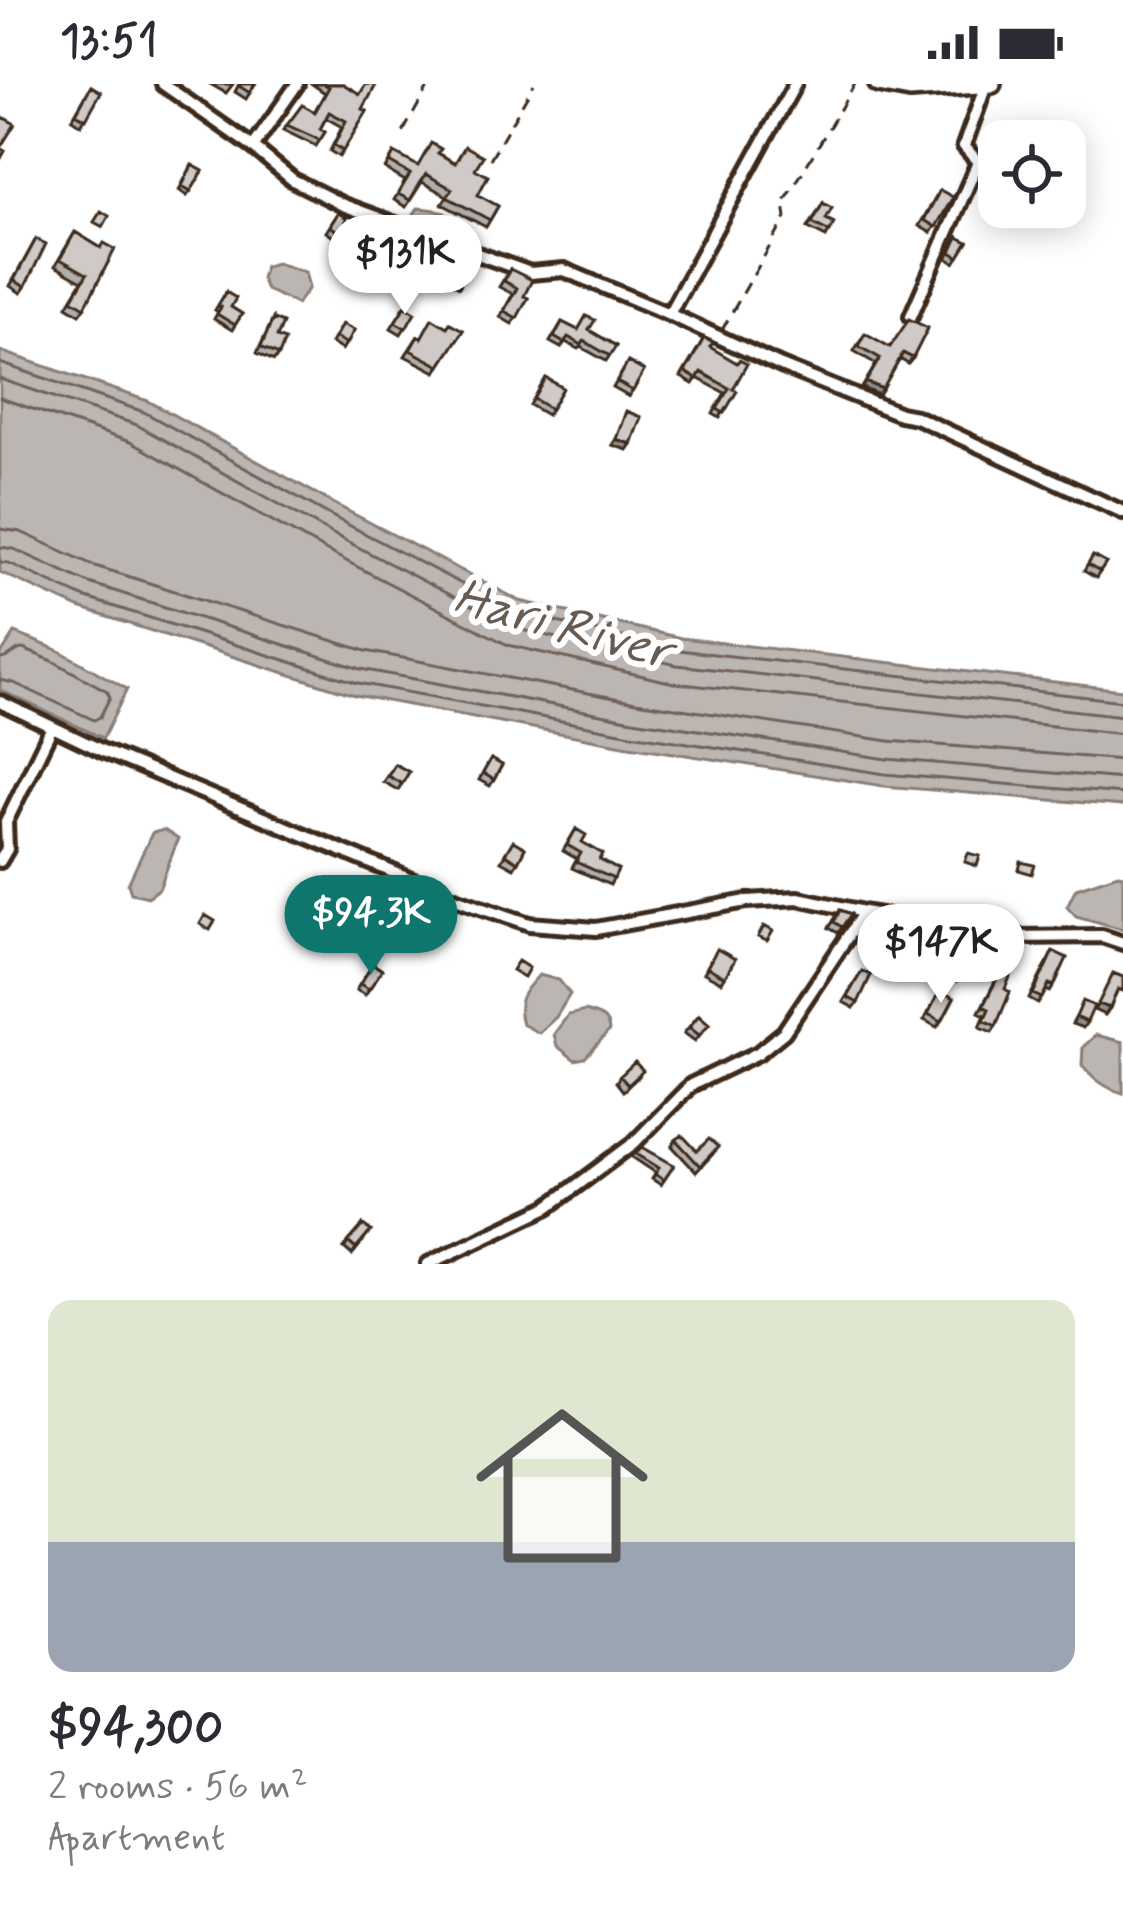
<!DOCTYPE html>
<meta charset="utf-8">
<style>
body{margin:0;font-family:Mynerve,sans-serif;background:#f2f2f3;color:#2b2b33;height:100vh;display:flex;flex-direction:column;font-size:45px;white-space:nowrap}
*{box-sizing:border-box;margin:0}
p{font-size:39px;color:#7c7c81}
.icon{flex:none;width:66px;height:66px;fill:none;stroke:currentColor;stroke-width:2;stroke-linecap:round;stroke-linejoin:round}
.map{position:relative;height:1180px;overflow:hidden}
.sheet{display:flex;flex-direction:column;background:#fff;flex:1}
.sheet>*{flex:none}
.controls{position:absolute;left:978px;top:36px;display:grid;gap:24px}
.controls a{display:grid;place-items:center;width:108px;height:108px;border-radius:24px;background:#fff;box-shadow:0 6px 30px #0003;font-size:60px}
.price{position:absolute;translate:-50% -102px;padding:0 27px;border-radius:42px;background:#fff;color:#222;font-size:39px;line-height:78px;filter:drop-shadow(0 3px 6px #0008)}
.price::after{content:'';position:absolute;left:50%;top:72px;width:36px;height:27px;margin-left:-18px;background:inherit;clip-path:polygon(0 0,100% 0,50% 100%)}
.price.current{background:#0f766e;color:#fff}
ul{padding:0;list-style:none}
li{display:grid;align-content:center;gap:24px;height:636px;padding:0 48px}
li span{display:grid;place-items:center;height:372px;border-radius:24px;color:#555}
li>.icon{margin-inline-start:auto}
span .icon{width:216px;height:216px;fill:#fffc;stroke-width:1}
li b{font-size:51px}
.status{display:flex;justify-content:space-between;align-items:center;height:84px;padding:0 60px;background:#fff;direction:ltr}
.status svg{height:33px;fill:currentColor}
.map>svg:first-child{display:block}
</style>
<div class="status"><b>13:51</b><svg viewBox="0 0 49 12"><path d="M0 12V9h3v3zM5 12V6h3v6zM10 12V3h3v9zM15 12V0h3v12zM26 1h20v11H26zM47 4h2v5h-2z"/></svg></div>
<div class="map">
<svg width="1123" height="1180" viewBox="0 0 1123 1180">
<rect width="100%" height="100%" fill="#fff"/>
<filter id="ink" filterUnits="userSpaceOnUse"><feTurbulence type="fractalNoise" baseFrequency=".00833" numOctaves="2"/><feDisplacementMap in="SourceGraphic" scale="24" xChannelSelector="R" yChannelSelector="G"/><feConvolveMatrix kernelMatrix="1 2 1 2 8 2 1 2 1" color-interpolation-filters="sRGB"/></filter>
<g filter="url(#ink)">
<path fill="#bcb6b3" stroke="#887e77" stroke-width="3" d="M418,124C439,125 452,128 462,148L461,153L435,150L416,138L414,130Z
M276,179L305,188L309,204L297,220L266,206L261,194L265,182Z
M0,267L148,317L344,425L520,517L681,554L1123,606V722L884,702L629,662L355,611L79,524L0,488Z
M15,549L58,566L127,605L103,654L0,606V572Z
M164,746L178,755L159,805L148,813L131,809L128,800L152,749Z
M1118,790L1123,791V845L1076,832L1067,822L1076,804Z
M539,891L559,896L570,910L556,933L539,949L522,940C515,917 523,908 539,891Z
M585,927C597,931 608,932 609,947L585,974L575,976L557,962L554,950L568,931Z
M1096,951L1123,958V1009C1105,1004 1094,995 1082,981L1083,963Z"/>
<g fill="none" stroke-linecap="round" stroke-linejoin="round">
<path stroke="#6f625a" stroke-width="3" d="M0,279L144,328L339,436L517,529L679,566L1123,617
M0,295L137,341L331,449L513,544L677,581L1123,632
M0,314L130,358L323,465L508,561L674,599L1123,650
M0,445L21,448L95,482L366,567L636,618L889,657L1123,676
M0,463L14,465L89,499L361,585L633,636L887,675L1123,695
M0,478L9,479L83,513L358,599L631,650L885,690L1123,710
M0,575C11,575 14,565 23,565L53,577L107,607L110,613L100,633L94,636L14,599L0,596"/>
<g stroke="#3b2a1e" stroke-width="20">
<path id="street" d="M163,0L253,63L293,96L343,121L530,189L564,186L669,230L781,282L900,330L916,333L1123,428
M253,63L297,0
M669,230L795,0
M911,232L976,83L978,78L964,62L986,1
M0,618L103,667L455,814L530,840L596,845L747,817L798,814L864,828L1013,853L1102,852L1123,859
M0,777L7,765L6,738L52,643
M428,1180L548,1123L634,1059L691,1001L758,969L784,948L864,828"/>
</g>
<g stroke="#3b2a1e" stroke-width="24">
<path id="secondary" d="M878,0L910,6L992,0"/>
</g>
<path stroke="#3b2a1e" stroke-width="3" stroke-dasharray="12 9" stroke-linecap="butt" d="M403,48L430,0
M490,75L534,0
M722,246L786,134L784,119L855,0"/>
<use href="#street" stroke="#fff" stroke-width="10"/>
<use href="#secondary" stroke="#fff" stroke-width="15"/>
</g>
<path fill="#b2aeab" stroke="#3b2a1e" stroke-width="3" d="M210,0H233L226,9Z
M239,0H255L246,15L235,8Z
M312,0H343L363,25L367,27L339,73L330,67L342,43L326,34L320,45L325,48L316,62L283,46L287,41L314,28L325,9Z
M91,2L101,8L81,41L72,35Z
M394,69L417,82L438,69L455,79L475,85L478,111L498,122L486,143L442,120L447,112L422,98L406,123L394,116L405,97L385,85Z
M192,81L203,87L187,112L179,106Z
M936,112L953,113L931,149L919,142Z
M823,119L826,135L834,139L826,153L808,144Z
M338,129L345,137L378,192L374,197L337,179L347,162L326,148Z
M75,148L101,164L85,223L80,230L67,222L82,197L55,182Z
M958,153L968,158L955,179L947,174Z
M36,155L25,203L21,209L10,202Z
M434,162L458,176L477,172L459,203L433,188L427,198L416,192Z
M510,185L524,212L528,214L512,240L500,233L513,210L499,203Z
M226,208L231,223L242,230L232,246L214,235L218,228L215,226Z
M405,222L415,228L401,250L391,244Z
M273,235L277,253L279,271L274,277L257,269Z
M562,238L578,246H589L616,262L606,277L581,263L579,265L565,258L561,264L550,258Z
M342,240L354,246L342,266L331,259Z
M447,243L463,246L436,288L405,272L418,252L421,254Z
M704,254L733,305L720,334L713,330L725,309L697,294L693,300L681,293Z
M861,255L890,263L913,274L908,280L900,275L879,311L862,304L876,280L854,267Z
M628,278L644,287L629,313L613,304Z
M546,294L563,304L547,331L530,321Z
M1093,472L1106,479L1096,494L1084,487Z
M491,675L502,681L490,702L479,696Z
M395,680L409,688L398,706L383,698Z
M576,745L582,758L600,776L618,786L610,801L572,784L577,775L563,767Z
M513,757L525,764L514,784L501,777Z
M840,826L851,830L838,849L829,844Z
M382,839L389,857L385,863L372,856Z
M717,865L735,875L721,898L704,889Z
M937,866L955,875L969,876L957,897L937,886L933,891L925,886Z
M1053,867L1054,902L1050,908L1046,906L1038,920L1029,915Z
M1007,875L1005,905L996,942L992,948L980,943L985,931L979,928Z
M373,880L382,886L365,911L356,906Z
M862,887L858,919L854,924L843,918Z
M940,907L942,937L937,943L924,936Z
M699,931L709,940L695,957L684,949Z
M620,992L638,993L623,1007L616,998Z
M676,1056L697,1067L714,1069L696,1088L672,1062Z
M635,1069L674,1081L661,1101L652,1095L656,1089L632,1073Z
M363,1141L371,1147L352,1171L344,1164Z"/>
<path fill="#918d8b" stroke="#3b2a1e" stroke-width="3" d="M866,298L883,305L879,311L862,304Z
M616,355L631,360L627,366L612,361Z
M1098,920L1110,924L1105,931L1094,926Z
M1076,933L1087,938L1083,944L1072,940Z"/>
<path fill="#cfcac7" stroke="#3b2a1e" stroke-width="3" d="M240,0H255L250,9L239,2Z
M324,0H343L360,10L366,0L376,1L363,25L367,27L343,67L334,61L346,37L329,28L320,45L325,48L320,56L287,41L302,21L315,28L329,3Z
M91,2L101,8L86,35L76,29Z
M3,33L15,40L0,64L5,67L0,76V39Z
M431,59L441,65L438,69L455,79L465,62L483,72L475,85L488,92L478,111L498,122L490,136L447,113L452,105L426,90L410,116L398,110L410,90L389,78L394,69L418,82Z
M192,81L203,87L191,107L182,102Z
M940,106L953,113L936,143L924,136Z
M823,119L832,124L826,135L834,139L830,148L812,139Z
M101,127L109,132L103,143L94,138Z
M338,129L347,134L345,137L385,160L390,151L398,155L378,192L341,173L351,156L330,142Z
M75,148L101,164L104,159L115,165L85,223L72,215L87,190L60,175Z
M958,153L968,158L959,173L951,168Z
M36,155L46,160L25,203L14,196Z
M434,162L458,176L463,167L477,172L463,197L437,182L431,192L420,186Z
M510,185L532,196L524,212L528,214L517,234L504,227L517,204L504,197Z
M226,208L236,214L231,223L242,230L235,241L217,230L221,223L218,222Z
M405,222L415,228L406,244L395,238Z
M586,232L595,236L589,246L616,262L610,272L584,257L582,261L568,253L564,259L554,253L562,238L578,246Z
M432,234L447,243L450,239L463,246L440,282L410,266L418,252L421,254Z
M273,235L283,239L277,253L285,256L279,271L261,263Z
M909,235L928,244L913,274L903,269L883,305L866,298L880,274L858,262L865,249L890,263Z
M342,240L354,246L347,260L335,253Z
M704,254L713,259L710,263L737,279L739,276L747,280L733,305L737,307L724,329L717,325L729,304L701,288L697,295L685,288Z
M628,278L644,287L633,307L617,298Z
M546,294L563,304L551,325L534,315Z
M626,327L641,333L631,360L616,355Z
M1093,472L1106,479L1100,488L1088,481Z
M491,675L502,681L494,696L483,689Z
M395,680L409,688L402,700L388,692Z
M576,745L586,751L582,758L603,770L600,776L618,786L614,795L576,778L581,769L567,761Z
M513,757L525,764L518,778L505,770Z
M968,769L980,772L977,782L965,778Z
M1021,778L1035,781L1032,790L1019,786Z
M373,820L382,824L377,835L368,830Z
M840,826L851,830L842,843L834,838Z
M205,831L215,837L210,846L200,840Z
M382,839L395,846L389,857L376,850Z
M764,842L773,847L767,857L758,853Z
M717,865L735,875L725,893L707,883Z
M937,866L955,875L958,869L969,876L961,891L940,880L938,885L929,880Z
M1053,867L1067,874L1054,902L1049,900L1042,914L1033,910Z
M1007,875L1016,879L1005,905L1010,908L996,942L984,936L989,925L983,922Z
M518,877L529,884L524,893L512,886Z
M373,880L382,886L369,905L360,900Z
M862,887L871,891L858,919L847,913Z
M1113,889L1123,893V907L1118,905L1110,924L1098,920Z
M940,907L954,914L942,937L928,930Z
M1083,917L1094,922L1087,938L1076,933Z
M699,931L709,940L699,951L689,943Z
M635,978L643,987L628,1001L620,992Z
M682,1051L697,1067L709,1055L718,1063L700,1082L676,1056Z
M642,1063L674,1081L664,1096L655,1090L659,1084L635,1069Z
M363,1141L371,1147L356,1165L348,1158Z"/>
</g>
<g text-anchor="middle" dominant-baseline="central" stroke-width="12" stroke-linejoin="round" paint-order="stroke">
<g font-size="51" font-style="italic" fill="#685b52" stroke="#fff">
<text transform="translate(562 542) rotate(15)">Hari River</text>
</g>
</g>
</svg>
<div class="controls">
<a><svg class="icon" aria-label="locate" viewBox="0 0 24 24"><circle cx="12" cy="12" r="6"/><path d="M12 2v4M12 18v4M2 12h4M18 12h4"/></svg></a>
</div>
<b class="price" style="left:405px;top:233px">$131K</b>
<b class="price current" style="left:371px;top:893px">$94.3K</b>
<b class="price" style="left:941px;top:922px">$147K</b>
</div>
<section class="sheet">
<ul>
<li><span style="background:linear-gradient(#dfe7d0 65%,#9aa5b1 0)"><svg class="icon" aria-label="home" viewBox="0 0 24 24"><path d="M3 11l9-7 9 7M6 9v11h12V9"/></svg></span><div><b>$94,300</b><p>2 rooms · 56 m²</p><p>Apartment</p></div></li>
</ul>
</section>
